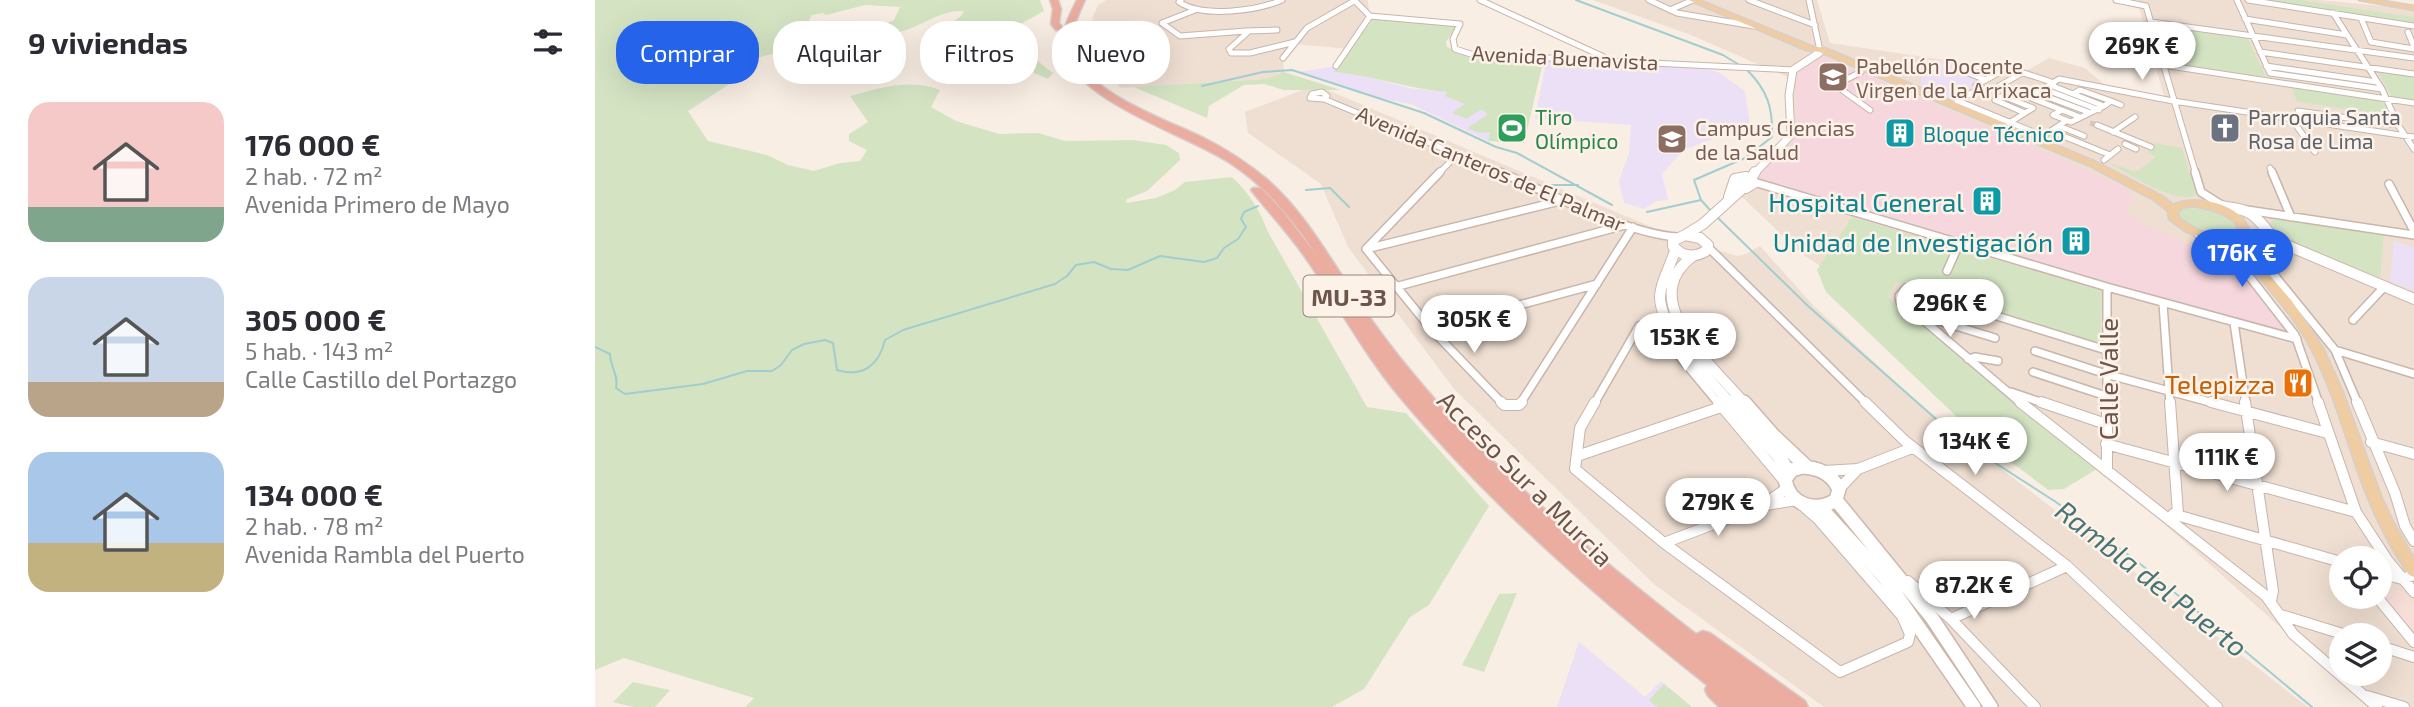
<!DOCTYPE html>
<html lang="es">
<meta charset="utf-8">
<style>
body{margin:0;font-family:"Exo 2",sans-serif;background:#f7f7f7;color:#2b2b33;height:100vh;display:flex;flex-direction:column;font-size:26px;white-space:nowrap}
*{box-sizing:border-box;margin:0}
p{font-size:23px;color:#7c7c81}
.icon{flex:none;width:38px;height:38px;fill:none;stroke:currentColor;stroke-width:2;stroke-linecap:round;stroke-linejoin:round}
.map{position:relative;flex:1;overflow:hidden}
.drawer{display:flex;flex-direction:column;background:#fff;width:595px}
.drawer>*{flex:none}
.banner{position:absolute;left:21px;top:21px;width:665px;height:63px;display:flex;gap:14px}
.controls{position:absolute;left:1734px;top:546px;display:grid;gap:14px}
.controls a{display:grid;place-items:center;width:63px;height:63px;border-radius:50%;background:#fff;box-shadow:0 7px 28px #0002;font-size:35px}
.price{position:absolute;translate:-50% -60px;padding:0 16px;border-radius:24px;background:#fff;color:#222;font-size:23px;line-height:46px;filter:drop-shadow(0 2px 4px #0008)}
.price::after{content:'';position:absolute;left:50%;top:42px;width:21px;height:16px;margin-left:-10px;background:inherit;clip-path:polygon(0 0,100% 0,50% 100%)}
.price.active{background:#2563eb;color:#fff}
ul{padding:0;list-style:none}
li{display:flex;align-items:center;gap:21px;height:175px;padding:0 28px}
li span{display:grid;place-items:center;flex:none;width:196px;height:140px;border-radius:21px;color:#555}
li>.icon{margin-inline-start:auto}
span .icon{width:84px;height:84px;fill:#fffc;stroke-width:1}
li b{font-size:30px}
h2{display:flex;justify-content:space-between;align-items:center;height:84px;padding:0 28px;font-size:30px}
.pill{padding:0 24px;border-radius:28px;background:#fff;box-shadow:0 7px 28px #0002;font-size:24px;line-height:63px}
.pill.active{background:#2563eb;color:#fff}
main{display:flex;flex:1;min-height:0}
.map>svg:first-child{display:block}
</style>
<main>
<section class="drawer">
<h2>9 viviendas<svg class="icon" aria-label="filters" viewBox="0 0 24 24"><path d="M4 7h16M4 17h16"/><circle cx="9" cy="7" r="2"/><circle cx="15" cy="17" r="2"/></svg></h2>
<ul>
<li><span style="background:linear-gradient(#f6c9c9 75%,#7fa58c 0)"><svg class="icon" aria-label="home" viewBox="0 0 24 24"><path d="M3 11l9-7 9 7M6 9v11h12V9"/></svg></span><div><b>176 000 €</b><p>2 hab. · 72 m²</p><p>Avenida Primero de Mayo</p></div></li>
<li><span style="background:linear-gradient(#c9d6e8 75%,#b9a48a 0)"><svg class="icon" aria-label="home" viewBox="0 0 24 24"><path d="M3 11l9-7 9 7M6 9v11h12V9"/></svg></span><div><b>305 000 €</b><p>5 hab. · 143 m²</p><p>Calle Castillo del Portazgo</p></div></li>
<li><span style="background:linear-gradient(#a9c7e8 65%,#c2b280 0)"><svg class="icon" aria-label="home" viewBox="0 0 24 24"><path d="M3 11l9-7 9 7M6 9v11h12V9"/></svg></span><div><b>134 000 €</b><p>2 hab. · 78 m²</p><p>Avenida Rambla del Puerto</p></div></li>
</ul>
</section>
<div class="map">
<svg width="1819" height="707" viewBox="0 0 1819 707">
<rect width="100%" height="100%" fill="#f9eee3"/>
<path fill="#efdfd2" fill-rule="evenodd" d="M511,0H773L774,10L754,49L699,44L688,58L689,72L669,79L525,88L513,63L525,50L501,33L497,19L503,5Z
M998,0H1222L1235,43L1429,72L1454,58L1490,68L1513,88L1569,96L1542,0H1724L1819,9V707H1775L1566,521L1344,348L1206,253L1146,196L1201,136L1197,79L1096,35ZM1746,558H1785V597H1746ZM1746,635H1785V674H1746Z
M721,85L1080,237L1142,256L1151,254L1165,246L1217,304L1327,407L1713,707H1229L1060,585L859,389L753,247L726,184L653,133L650,112Z"/>
<path fill="#f8ded8" d="M1785,590L1807,591L1819,604V637L1785,595Z"/>
<path fill="#ebe0f5" d="M952,58L1098,65L1125,73L1150,91L1155,125L1091,149L1083,156L1067,174L1073,200L1061,201L1049,209L1029,203L1024,181L1034,153L1036,125L940,118Z
M1331,59L1367,64V71L1389,80L1354,99L1325,87Z
M743,66L740,72L766,75L814,88L880,95L867,107L902,114L893,141L816,104L783,98L703,72Z
M1799,241L1819,247V291L1795,281Z
M984,642L1050,697L1066,681L1097,707H962Z"/>
<path fill="#f5d7dd" d="M1231,57L1530,187L1539,200L1533,205V214L1542,218L1547,225L1630,259L1660,289L1691,334L1174,185L1159,177L1203,137L1200,85L1205,70Z"/>
<path fill="#d4e4c3" d="M0,0H445L449,11L420,27L418,41L435,37C433,56 445,63 458,73L453,79L414,62L405,52L395,48L349,63L341,60L339,56L349,44L340,42L338,37L366,16L369,11C346,10 332,23 311,30C300,34 284,33 272,31L299,20L305,7L270,5L231,15L228,13L217,15L212,24L200,30L202,40L177,54L128,66L115,73L143,74L142,79L93,111L113,141L172,155L193,165L219,171L245,163L265,161L272,150L254,141V134L273,122L255,96C285,88 315,78 345,90L336,107L361,121L404,134L443,133L470,141L538,140L571,145L584,153L585,160L552,191L532,199L531,203L561,198L580,190L590,182L637,177C655,194 664,209 673,232L772,407L811,413L894,506L834,605L815,617L769,689L737,707H150L159,698L29,658L0,670Z
M1669,0H1705L1819,17V23Z
M779,17L863,25L851,42L852,47L870,54L949,58L929,143L893,141L895,132L884,133L872,128L892,115L891,112L885,110L872,119L857,113L870,104L850,96L852,92C810,88 780,76 739,72Z
M1563,26L1653,39L1671,77L1574,63Z
M1781,70L1819,75V100L1797,97Z
M689,72L746,90H689L669,84L649,85L614,106L612,118L539,87L669,79Z
M1696,87L1791,102L1799,116L1702,102Z
M1560,143L1587,148L1601,194L1599,196C1576,203 1533,173 1512,162L1541,172L1561,157L1552,152Z
M1598,206L1623,210L1642,222L1644,230C1627,239 1590,235 1582,214L1589,207Z
M1257,217L1507,291L1505,345L1301,282L1293,297L1502,469L1469,489L1453,490L1382,436L1231,292L1222,270Z
M1683,219L1789,234L1785,280L1691,241L1692,238L1675,225L1677,220Z
M922,593L889,672L867,665L904,594Z
M38,682L75,690L60,707H38L18,702Z
M1069,684L1097,707H1062L1054,700Z"/>
<g fill="none" stroke-linecap="round" stroke-linejoin="round">
<path stroke="#a2cdd0" stroke-width="2" d="M981,0L1128,55L1146,66
M607,86L668,72L697,70L829,113L901,147L922,153L1017,205
M956,185H983
M711,190L735,188L754,207
M1116,211L1106,200L1099,180L1150,158L1177,137C1178,109 1173,91 1153,71
M1052,212L1106,200
M1122,217L1213,306L1366,441L1461,502L1543,562L1717,707
M0,347L15,354C15,367 24,375 21,388L30,394L108,384L152,371H177L186,365L197,350L209,344L230,340L238,343L242,370C268,378 284,365 290,340L308,330L460,284L472,276L481,265L499,262L516,269L533,270L565,256L609,262L622,258L629,248L643,239L651,227L646,219L649,212L663,206"/>
<path stroke="#d6c8bd" stroke-width="5" stroke-dasharray="5 2.5" stroke-linecap="butt" d="M1495,123L1502,125"/>
<g stroke="#c8b5ab" stroke-width="7">
<path id="street-far2" d="M586,0L584,2C608,18 661,11 687,0
M759,0L775,16
M885,0L1009,57
M1054,0L1082,13L1159,26
M1154,0L1220,25
M1214,0L1224,46
M1521,0L1551,6L1601,174
M1642,0L1674,71
M1653,0L1819,26
M600,10L567,23L585,36L651,31L652,33L634,49L636,53H655L700,42
M1075,10L1098,0
M1738,13L1787,89L1803,125L1819,149
M775,16L865,24L858,39L860,49L876,54L1198,70
M1766,18L1776,42L1819,49
M1650,19L1752,35
M1556,22L1819,58
M651,31L682,30
M1813,32L1819,47
M1665,52L1819,74
M688,58L712,28L759,1
M1568,65L1819,103
M741,66L775,16
M1671,66L1782,82
M1266,72L1240,85L1275,110
M1675,73L1787,89
M1391,80L1366,70C1396,60 1430,73 1459,83
M1455,85L1478,94
M1404,86L1427,73
M1449,89L1504,110
M1485,90L1516,101L1509,106L1478,94Z
M1418,91L1485,117
M727,92L732,96L729,99L715,98L717,94Z
M1442,93L1493,112
M1408,96L1438,108L1430,113L1400,100Z
M1437,96L1464,79L1578,101L1819,137
M729,99L909,174
M1362,101L1384,89L1388,91L1390,89L1381,85L1409,70
M1363,101L1448,136L1471,121
M1516,101L1526,105
M1467,110L1458,115L1476,122L1509,106
M1703,111L1803,125
M1696,118L1720,152
M1414,123L1430,113
M1502,125L1556,147
M1464,126L1489,136
M1456,131L1515,155
M1518,132L1540,117
M1530,144L1541,149
M1509,160L1523,149
M1675,168L1678,174
M843,174L862,155"/>
</g>
<g stroke="#c8b5ab" stroke-width="10">
<path id="street-far1" d="M845,172L771,249L836,329L908,404
M905,172C954,193 1032,234 1083,237
M1600,172L1606,192L1625,204
M1677,172L1696,217
M1159,182L1512,287L1702,339
M1794,184L1819,231
M1652,210L1819,235
M1603,234L1654,276L1700,335L1724,404
M1671,234L1659,245V250L1740,350L1763,404
M1113,247L1272,404
M771,249L969,200
M1352,271L1364,244
M800,287L1030,225
M1512,287V404
M1311,288L1318,290L1313,307L1305,302L1304,296Z
M1318,290L1511,350
M1568,303L1575,404
M1313,307L1427,404
M1325,315L1400,338
M1758,320L1790,286
M1639,323L1651,404
M836,329L1002,284
M1740,350L1819,374
M1440,351L1511,374L1622,404
M1373,359L1380,357L1403,361
M1438,372L1511,396
M1416,392L1451,404
M925,404L1038,227
M999,404L1044,326L1054,324L1065,333L1124,404"/>
</g>
<g stroke="#c8b5ab" stroke-width="12">
<path id="street" d="M906,402L909,405H924L927,402
M1000,402L985,428L980,469L1069,543L1245,672L1313,642L1315,634L1307,616L1223,519L1208,506
M1123,402L1190,482
M1270,402L1310,441L1472,566L1622,707
M1425,402L1671,596L1698,634L1782,707
M1446,402L1511,424
M1512,402V471
M1575,402L1583,514
M1616,402L1732,433
M1650,402L1678,591L1676,601
M1723,402L1761,512L1793,561L1819,592
M1762,402L1800,493L1810,526L1819,541
M1776,442L1819,454
M1511,444L1761,512
M982,456L1126,407
M1229,471L1263,469L1317,448
M1244,489L1263,469
M1169,504L1191,489
M1578,514L1746,562
M1069,543L1166,506L1201,500
M1785,573L1807,579L1819,575
M1313,581L1356,619L1440,707
M1782,597L1819,642
M1686,615L1751,635
M1356,619L1472,566
M1785,646L1819,657
M1772,696L1809,707"/>
</g>
<g stroke="#cdb7ac" stroke-width="9">
<path id="secondary-far2" d="M1159,174L1196,135L1194,95L1198,70L1224,53"/>
</g>
<g stroke="#cdb7ac" stroke-width="12">
<path id="secondary-far1" d="M1156,179L1160,172
M1134,197L1140,179L1151,177L1159,183L1151,188L1139,184
M1619,205C1655,210 1657,210 1679,239
M1092,234L1108,224L1148,188
M1090,235L1105,238L1113,245L1111,251C1099,258 1087,257 1078,246V241Z
M1645,235H1661L1682,241L1819,299
M1080,250C1076,266 1066,280 1065,296C1064,328 1115,380 1136,404
M1098,256C1038,300 1120,368 1150,404"/>
</g>
<g stroke="#cdb7ac" stroke-width="16">
<path id="secondary" d="M1134,402L1183,455L1194,473
M1149,402L1178,435L1212,467
M1207,467C1224,468 1236,473 1244,489L1241,500C1220,513 1194,505 1190,479L1197,470Z
M1241,500L1337,618L1396,707
M1225,507L1289,577L1379,707"/>
</g>
<g stroke="#d6cfcd" stroke-width="3">
<path id="primary" d="M1094,0H1104L1216,46L1230,48L1501,162L1567,196L1578,205C1601,194 1647,203 1654,231C1650,238 1647,238 1649,247L1696,300L1728,348L1747,390L1786,496L1798,522L1819,558V577L1814,575C1792,542 1775,507 1762,469C1748,428 1736,386 1716,348C1700,318 1677,292 1654,266H1646L1612,240L1590,231L1574,219L1573,211L1559,200L1495,166L1225,52L1211,50ZM1594,206C1613,207 1628,212 1642,224L1643,230C1625,243 1600,230 1584,218L1583,212L1587,208ZM1637,241L1643,253L1627,242Z
M1764,0H1782L1819,6V10Z"/>
</g>
<g stroke="#d6cfcd" stroke-width="3">
<path id="highway" d="M455,0H463L466,9L464,23L468,28L467,30H461L456,24L458,9Z
M482,0H490C483,16 474,32 479,50C489,92 572,120 607,137C631,149 654,164 674,181C711,214 735,259 763,300C780,326 800,352 820,376C901,474 1001,556 1101,634L1108,631L1115,633L1210,701L1213,707H1124L1113,696L1110,690L1112,685C1002,598 895,505 804,396C769,354 743,305 712,260C695,235 675,214 656,190L658,188H666L687,210L722,256C698,220 672,187 635,163C593,135 482,102 469,51C465,32 474,16 482,0Z"/>
</g>
<use href="#street-far2" stroke="#fff" stroke-width="5"/>
<use href="#street-far1" stroke="#fff" stroke-width="7"/>
<use href="#street" stroke="#fff" stroke-width="10"/>
<use href="#secondary-far2" stroke="#fff" stroke-width="7"/>
<use href="#secondary-far1" stroke="#fff" stroke-width="10"/>
<use href="#secondary" stroke="#fff" stroke-width="13"/>
<use href="#primary" fill="#f0cca2" fill-rule="evenodd"/>
<use href="#highway" fill="#ecada1" fill-rule="evenodd"/>
</g>
<defs>
<g id="university-square" transform="scale(1.575)"><rect x="-9" y="-9" width="18" height="18" rx="4" fill="#8d6e63" stroke="#fcf2e8"/><path d="M0-5L7-2L0 1L-7-2ZM-4 1L0 2.5L4 1V4Q0 6-4 4Z" fill="#fff"/></g>
<g id="stadium-square" transform="scale(1.575)"><rect x="-9" y="-9" width="18" height="18" rx="4" fill="#2e9e5b" stroke="#fcf2e8"/><path d="M0-5a6.5 5 0 1 0 0 10a6.5 5 0 1 0 0-10ZM-3.5-1.8h7v3.6h-7Z" fill="#fff"/></g>
<g id="church-square" transform="scale(1.575)"><rect x="-9" y="-9" width="18" height="18" rx="4" fill="#6b7280" stroke="#fcf2e8"/><path d="M-1.2-6h2.4v3.5h3.3v2.4h-3.3V6h-2.4V-.1h-3.3v-2.4h3.3Z" fill="#fff"/></g>
<g id="building-square" transform="scale(1.575)"><rect x="-9" y="-9" width="18" height="18" rx="4" fill="#0f9aa8" stroke="#fcf2e8"/><path d="M-4-6H4V6H1V3H-1V6H-4ZM-2.5-4.3h1.7v1.8h-1.7ZM.8-4.3h1.7v1.8H.8ZM-2.5-1h1.7V.8h-1.7ZM.8-1h1.7V.8H.8Z" fill="#fff"/></g>
<g id="restaurant-square" transform="scale(1.575)"><rect x="-9" y="-9" width="18" height="18" rx="4" fill="#e8710a" stroke="#fcf2e8"/><path d="M-5-6h1v4h1v-4h1v4h1v-4h1v5L-1.5 .5V6h-2V.5L-5-1ZM5-6V6H3V1.5H1.5Q1.5-4 5-6Z" fill="#fff"/></g>
</defs>
<g fill-rule="evenodd">
<use href="#university-square" x="1238" y="77"/>
<use href="#stadium-square" x="917" y="128"/>
<use href="#church-square" x="1630" y="128"/>
<use href="#building-square" x="1305" y="133"/>
<use href="#university-square" x="1077" y="139"/>
<use href="#building-square" x="1392" y="201"/>
<use href="#building-square" x="1481" y="241"/>
<use href="#restaurant-square" x="1703" y="383"/>
</g>
<g text-anchor="middle" dominant-baseline="central" stroke-width="5" stroke-linejoin="round" paint-order="stroke">
<g font-size="21" fill="#6d554c" stroke="#fcf2e8">
<text transform="translate(970 57) rotate(3)">Avenida Buenavista</text>
<text transform="translate(896 168) rotate(23)">Avenida Canteros de El Palmar</text>
</g>
<g font-size="21" fill="#785e54" stroke="#fcf2e8" text-anchor="start">
<text x="1261" y="65">Pabellón Docente<tspan x="1261" dy="24">Virgen de la Arrixaca</tspan></text>
<text x="1100" y="127">Campus Ciencias<tspan x="1100" dy="24">de la Salud</tspan></text>
</g>
<g font-size="21" fill="#27864d" stroke="#fcf2e8" text-anchor="start">
<text x="940" y="116">Tiro<tspan x="940" dy="24">Olímpico</tspan></text>
</g>
<g font-size="21" fill="#5b616d" stroke="#fcf2e8" text-anchor="start">
<text x="1653" y="116">Parroquia Santa<tspan x="1653" dy="24">Rosa de Lima</tspan></text>
</g>
<g font-size="21" fill="#0d838f" stroke="#fcf2e8" text-anchor="start">
<text x="1328" y="133">Bloque Técnico</text>
</g>
<rect fill="#fcf2e8" stroke="#98847b" stroke-width="2" x="708.5" y="275.5" width="91" height="41" rx="5"/>
<g font-size="24" font-weight="bold" fill="#6d554c">
<text x="754" y="296">MU-33</text>
</g>
<g font-size="26" fill="#0d838f" stroke="#fcf2e8" text-anchor="end">
<text x="1369" y="201">Hospital General</text>
<text x="1458" y="241">Unidad de Investigación</text>
</g>
<g font-size="26" fill="#6d554c" stroke="#fcf2e8">
<text transform="translate(1512 379) rotate(-90)">Calle Valle</text>
<text transform="translate(931 478) rotate(45)">Acceso Sur a Murcia</text>
</g>
<g font-size="26" fill="#c56008" stroke="#fcf2e8" text-anchor="end">
<text x="1680" y="383">Telepizza</text>
</g>
<g font-size="28" font-style="italic" fill="#467477" stroke="#fcf2e8">
<text transform="translate(1557 578) rotate(38)">Rambla del Puerto</text>
</g>
</g>
</svg>
<div class="controls">
<a><svg class="icon" aria-label="locate" viewBox="0 0 24 24"><circle cx="12" cy="12" r="6"/><path d="M12 2v4M12 18v4M2 12h4M18 12h4"/></svg></a>
<a><svg class="icon" aria-label="layers" viewBox="0 0 24 24"><path d="M12 4l9 5-9 5-9-5zM3 14l9 5 9-5"/></svg></a>
</div>
<b class="price" style="left:1547px;top:82px">269K €</b>
<b class="price active" style="left:1647px;top:289px">176K €</b>
<b class="price" style="left:1355px;top:339px">296K €</b>
<b class="price" style="left:879px;top:355px">305K €</b>
<b class="price" style="left:1090px;top:373px">153K €</b>
<b class="price" style="left:1380px;top:477px">134K €</b>
<b class="price" style="left:1632px;top:493px">111K €</b>
<b class="price" style="left:1123px;top:538px">279K €</b>
<b class="price" style="left:1379px;top:621px">87.2K €</b>
<div class="banner">
<a class="pill active">Comprar</a>
<a class="pill">Alquilar</a>
<a class="pill">Filtros</a>
<a class="pill">Nuevo</a>
</div>
</div>
</main>
